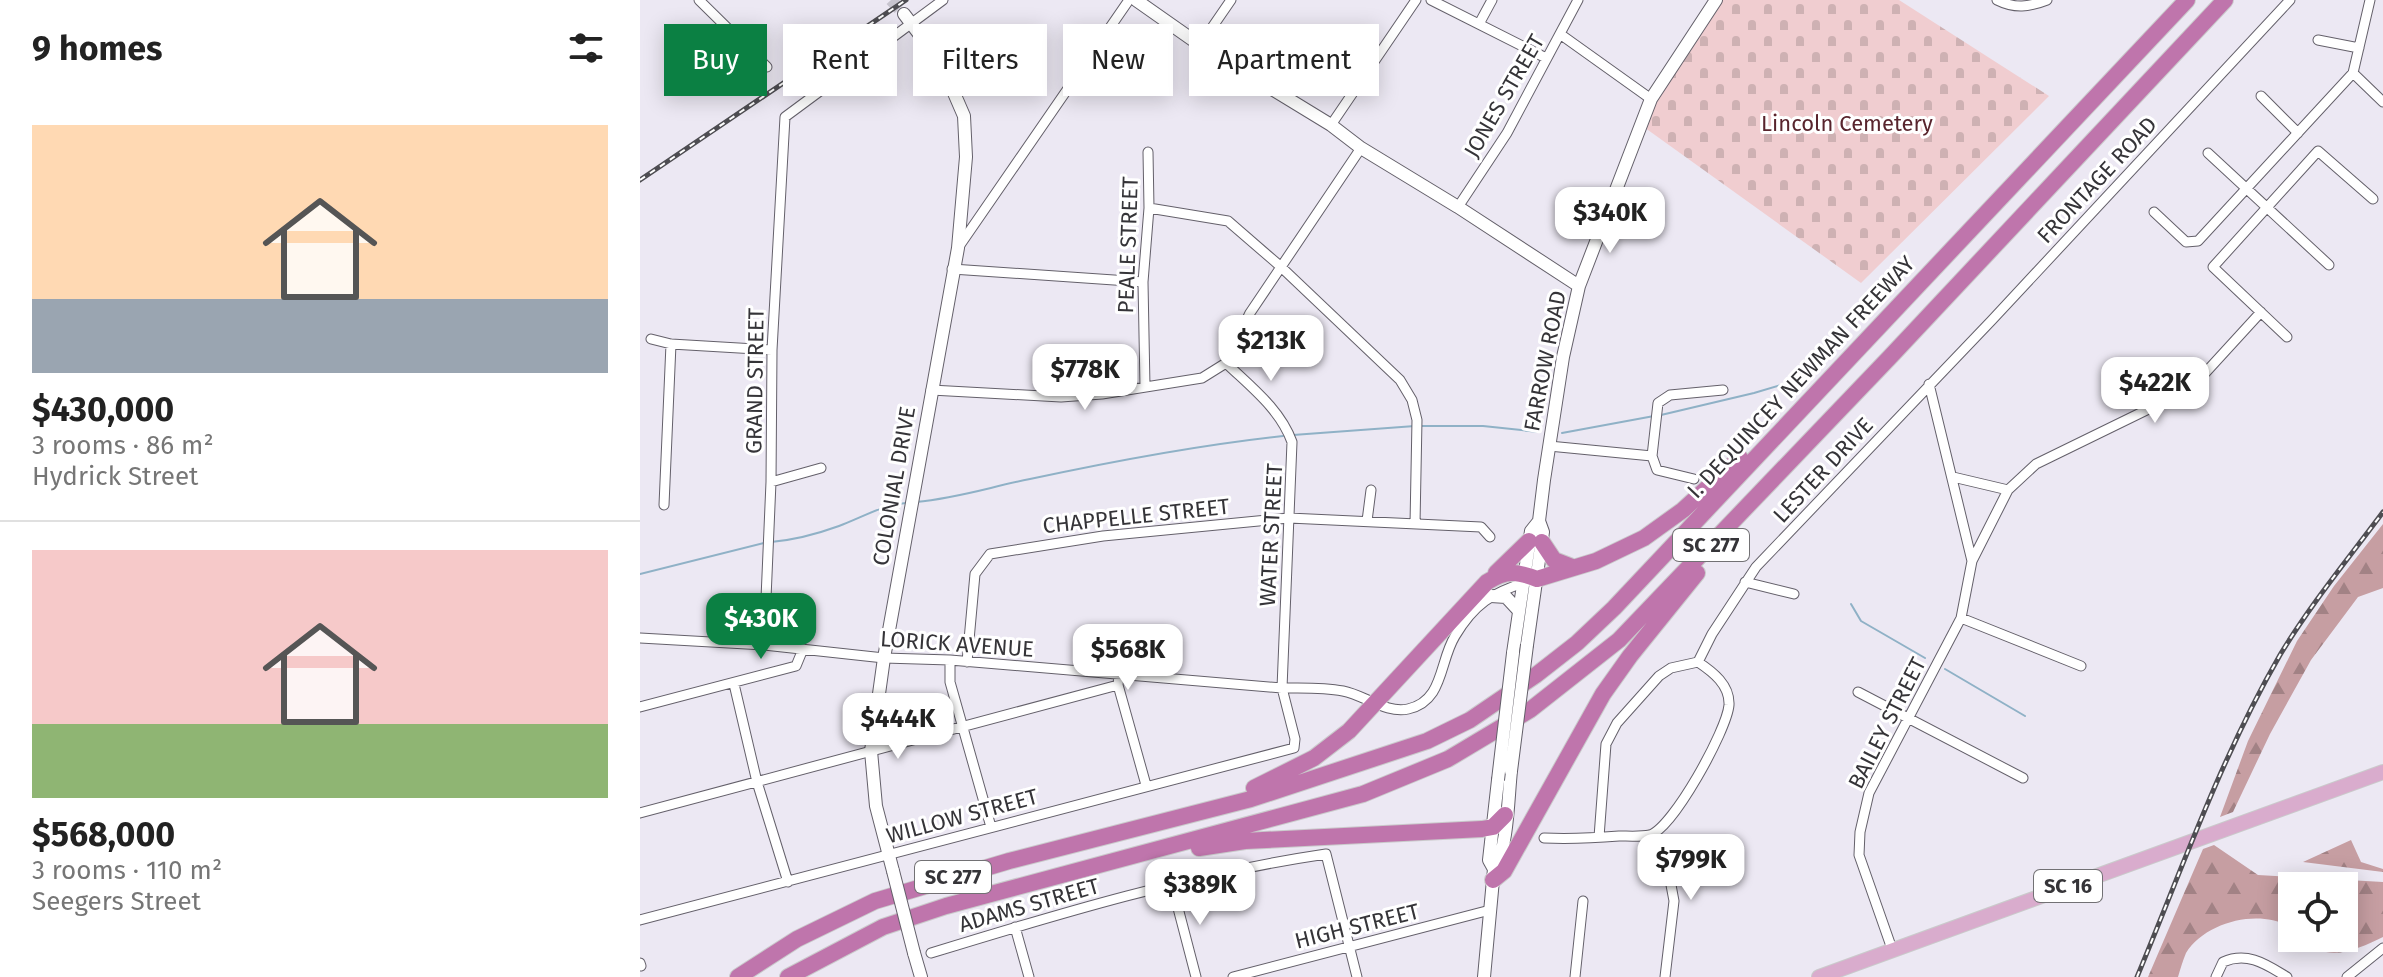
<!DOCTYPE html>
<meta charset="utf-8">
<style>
body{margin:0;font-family:"Fira Sans",sans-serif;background:#f6f6f6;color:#222;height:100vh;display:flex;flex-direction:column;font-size:30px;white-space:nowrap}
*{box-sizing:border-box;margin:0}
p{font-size:26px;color:#767676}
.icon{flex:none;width:44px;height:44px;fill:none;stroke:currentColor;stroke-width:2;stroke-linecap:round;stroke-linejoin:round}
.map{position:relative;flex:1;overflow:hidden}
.details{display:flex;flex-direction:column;background:#fff;width:640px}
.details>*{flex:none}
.hud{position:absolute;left:24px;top:24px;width:760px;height:72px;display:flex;gap:16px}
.fabs{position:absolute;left:1638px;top:872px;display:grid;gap:16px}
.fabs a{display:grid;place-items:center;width:80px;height:80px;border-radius:0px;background:#fff;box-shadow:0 4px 20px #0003;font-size:40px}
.price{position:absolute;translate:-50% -68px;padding:0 18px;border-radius:16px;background:#fff;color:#222;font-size:26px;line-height:52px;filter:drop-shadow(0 2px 4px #0008)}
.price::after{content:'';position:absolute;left:50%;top:48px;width:24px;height:18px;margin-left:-12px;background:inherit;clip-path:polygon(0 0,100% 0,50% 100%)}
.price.current{background:#0b8043;color:#fff}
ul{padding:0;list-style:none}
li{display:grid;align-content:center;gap:16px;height:424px;padding:0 32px}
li+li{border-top:2px solid #e0e0e0}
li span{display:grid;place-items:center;height:248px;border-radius:0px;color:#555}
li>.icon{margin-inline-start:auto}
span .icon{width:144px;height:144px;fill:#fffc;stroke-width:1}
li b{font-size:34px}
h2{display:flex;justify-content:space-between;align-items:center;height:96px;padding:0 32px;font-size:34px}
.tag{padding:0 28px;border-radius:0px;background:#fff;box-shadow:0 4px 20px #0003;font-size:28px;line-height:72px}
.tag.current{background:#0b8043;color:#fff}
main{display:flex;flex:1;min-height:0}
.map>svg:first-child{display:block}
</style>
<main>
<section class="details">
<h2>9 homes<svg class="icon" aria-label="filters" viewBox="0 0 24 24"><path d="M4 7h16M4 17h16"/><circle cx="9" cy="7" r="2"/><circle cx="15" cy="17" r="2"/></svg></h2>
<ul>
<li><span style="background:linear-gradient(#ffd9b3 70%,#9aa5b1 0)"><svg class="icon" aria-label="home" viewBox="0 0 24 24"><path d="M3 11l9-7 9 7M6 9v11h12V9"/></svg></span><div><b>$430,000</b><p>3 rooms · 86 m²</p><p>Hydrick Street</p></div></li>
<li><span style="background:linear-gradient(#f6c9c9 70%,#8fb573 0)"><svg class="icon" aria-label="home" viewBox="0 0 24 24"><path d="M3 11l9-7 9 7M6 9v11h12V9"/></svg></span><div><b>$568,000</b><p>3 rooms · 110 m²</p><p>Seegers Street</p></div></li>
</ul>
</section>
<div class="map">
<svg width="1743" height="977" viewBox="0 0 1743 977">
<defs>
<pattern id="forest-firs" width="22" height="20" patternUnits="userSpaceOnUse" patternTransform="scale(2)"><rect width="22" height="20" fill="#c69ea2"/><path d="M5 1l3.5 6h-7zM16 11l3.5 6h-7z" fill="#a28285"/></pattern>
<pattern id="cemetery-stones" width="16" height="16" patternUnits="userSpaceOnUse" patternTransform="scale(2)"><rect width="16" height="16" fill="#f0cdd0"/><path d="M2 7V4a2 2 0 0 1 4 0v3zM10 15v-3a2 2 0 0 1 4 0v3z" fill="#ceb1b3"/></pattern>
</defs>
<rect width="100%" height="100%" fill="#ece8f3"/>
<path fill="url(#forest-firs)" d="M1743,524V588L1718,597L1671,660L1630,734L1593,812L1580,817L1608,741L1657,641L1694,586Z
M1711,840L1721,862L1743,869V872L1663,862Z
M1574,845L1618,875L1743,882V937C1718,949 1685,965 1665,938H1704V886H1652V928C1621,908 1566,921 1546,953C1543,960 1540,970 1538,977H1508L1563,849Z"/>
<path fill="url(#cemetery-stones)" d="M1076,0H1259L1409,96L1221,283L1001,125Z"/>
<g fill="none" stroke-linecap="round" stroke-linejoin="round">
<path stroke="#8fb1c6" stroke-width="2" d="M1021,415L1114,393L1174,375
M781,426H843L899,432
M922,433L1014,416
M653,435L775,426
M276,502C318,498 350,487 390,479C474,461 558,445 643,436
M131,542C154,540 177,534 199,526C221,518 242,505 266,503
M0,574L124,543
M1211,604L1221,621L1285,658
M1305,669L1385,716"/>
<path stroke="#c7c4ce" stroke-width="12" stroke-dasharray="12 6" stroke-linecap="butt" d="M251,0L264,14"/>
<g stroke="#64606a" stroke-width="11">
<path id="street" d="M59,0L127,67
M791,0L906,58
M1357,0C1375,9 1389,7 1407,0
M839,24L852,0
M920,34L1011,99
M1678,40L1719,48
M560,45L591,0
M1713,73L1743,102
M1621,96L1658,133
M691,125L776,0
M1568,153L1689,265
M818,207L867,133L938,0
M509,208L588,221L640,266L760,380L772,400L777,420L775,524
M1514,212L1546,242L1558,241L1713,73L1730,0
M320,245L489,0
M312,269L503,282
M1647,337L1573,267L1678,151L1733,199
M11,339L31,344L132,350
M586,363L610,313L721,148
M505,387L503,282L509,208L508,152
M291,390L421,397L462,394L562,378L586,363
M909,446L1012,456L1017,470L1054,479
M1012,456L1018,403L1030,395L1083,390
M1313,477L1368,490
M131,482L181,468
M24,505L31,344
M727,521L731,490
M1332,561L1368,490L1396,464L1525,401L1556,383L1621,312
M1105,582L1154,594
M1321,618L1441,666
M0,638L124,645L244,658L310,660L642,688C663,688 683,687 703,691C724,695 747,714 768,709C804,701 799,662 815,636C834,604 852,593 886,582
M124,645L131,482L132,350L145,117L303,0
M310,660V682L351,827
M327,662L335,574L350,554L463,536L649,518L841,527L850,537
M1058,662L1072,634L1116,567L1352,320L1650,0
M94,684L117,782L148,882
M478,685L506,785
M1218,692L1383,778
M0,707L156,666L163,649
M0,813L478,685L479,675
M1012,835L1031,885L1034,901L1025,977
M904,838C929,839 954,838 979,836C988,836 1000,837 1010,835C1033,828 1087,730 1089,705C1090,685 1073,672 1058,662L1031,668L1019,676L977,723L966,744L959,837
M532,885L556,977
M0,920L654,748L655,739L642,688L652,442C640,409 611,387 586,363
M375,927L389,977
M1252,949L1219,855L1220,832L1229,793L1321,618L1332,561L1289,384
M291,953C421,913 551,874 686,854L717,977
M0,963L1,966
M593,977L850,910
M935,977L943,901
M1576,977L1583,962C1608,951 1627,965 1647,977
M1707,977L1743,948"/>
</g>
<g stroke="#64606a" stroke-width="14">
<path id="secondary" d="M496,0L560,45L691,125L721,148L818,207L939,286
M851,596L866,597L879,611
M887,645L903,532L899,521L904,480L923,357L939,286L1011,99L1076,0
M873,653L891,531L899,521
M854,869C868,849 868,797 871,771
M253,871L236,806L231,751L244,658L318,248L326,157L324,116L301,63L264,14
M274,953L281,977
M844,977L854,869L849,860L858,780"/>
</g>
<g stroke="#cacacb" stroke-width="16">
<path id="primary" d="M1179,977L1743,772"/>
</g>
<g stroke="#cacacb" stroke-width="18">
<path id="highway" d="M902,542L914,560L932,567
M856,573L889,541
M614,788L674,758L709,731L847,582C866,570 877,571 897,579L956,561L1004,538L1043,510L1100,458
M559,848L605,841L842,829L853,827L865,815
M853,880L864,871L963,694L990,656L1057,573
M98,977L157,939L235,901L369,861L611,799L787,741L830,720L896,675L937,643L974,608L1547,0
M148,977L243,927L306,906L723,794L808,759L890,710L979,640L1250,357L1585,0"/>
</g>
<use href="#street" stroke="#fff" stroke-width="9"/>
<use href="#secondary" stroke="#fff" stroke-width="12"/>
<use href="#primary" stroke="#d9accd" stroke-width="14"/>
<use href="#highway" stroke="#bf75ac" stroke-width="16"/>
<g stroke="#4e4d52" stroke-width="5">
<path id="rail" d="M0,180L266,0
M1497,977C1542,869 1581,757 1640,655C1670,605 1708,559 1743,512"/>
</g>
<use href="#rail" stroke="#fff" stroke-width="2" stroke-dasharray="6" stroke-linecap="butt"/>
<g stroke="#64606a" stroke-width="14" stroke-linecap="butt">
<path id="secondary-bridge" d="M871,771L887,645
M858,780L873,653
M253,871L274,953"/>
</g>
<use href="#secondary-bridge" stroke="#fff" stroke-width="12"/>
</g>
<g text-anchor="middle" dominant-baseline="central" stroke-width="6" stroke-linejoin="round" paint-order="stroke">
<g fill="#fff" stroke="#727174" stroke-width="2">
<rect x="1033" y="529" width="76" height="32" rx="6"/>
<rect x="275" y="861" width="76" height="32" rx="6"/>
<rect x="1394" y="870" width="68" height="32" rx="6"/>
</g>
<g font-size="20" font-weight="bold" fill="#353438">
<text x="1071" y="545">SC 277</text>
<text x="313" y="877">SC 277</text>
<text x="1428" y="886">SC 16</text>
</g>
<g font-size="22" fill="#353438" stroke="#fff">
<text transform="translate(864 96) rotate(-60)">JONES STREET</text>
<text transform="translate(1457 180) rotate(-47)">FRONTAGE ROAD</text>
<text transform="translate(488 245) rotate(-88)">PEALE STREET</text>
<text transform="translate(905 361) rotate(-79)">FARROW ROAD</text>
<text transform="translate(1161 377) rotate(-47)">I. DEQUINCEY NEWMAN FREEWAY</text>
<text transform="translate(115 381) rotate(-89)">GRAND STREET</text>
<text transform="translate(1183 470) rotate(-47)">LESTER DRIVE</text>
<text transform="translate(254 486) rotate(-80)">COLONIAL DRIVE</text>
<text transform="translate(496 516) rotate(-6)">CHAPPELLE STREET</text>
<text transform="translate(631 535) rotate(-87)">WATER STREET</text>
<text transform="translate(317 644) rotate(4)">LORICK AVENUE</text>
<text transform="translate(1247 723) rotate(-63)">BAILEY STREET</text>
<text transform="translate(322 816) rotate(-15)">WILLOW STREET</text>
<text transform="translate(389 905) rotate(-16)">ADAMS STREET</text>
<text transform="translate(717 926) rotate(-14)">HIGH STREET</text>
</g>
<g font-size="22" fill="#58242d" stroke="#fff">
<text x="1207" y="123">Lincoln Cemetery</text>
</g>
</g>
</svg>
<div class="fabs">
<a><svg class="icon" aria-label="locate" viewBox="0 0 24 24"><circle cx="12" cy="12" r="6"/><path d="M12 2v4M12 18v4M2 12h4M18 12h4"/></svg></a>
</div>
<b class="price" style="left:970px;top:255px">$340K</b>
<b class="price" style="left:631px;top:383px">$213K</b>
<b class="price" style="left:445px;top:412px">$778K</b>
<b class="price" style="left:1515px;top:425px">$422K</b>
<b class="price current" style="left:121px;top:661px">$430K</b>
<b class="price" style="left:488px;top:692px">$568K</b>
<b class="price" style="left:258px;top:761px">$444K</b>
<b class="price" style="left:1051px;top:902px">$799K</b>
<b class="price" style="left:560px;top:927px">$389K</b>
<div class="hud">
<a class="tag current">Buy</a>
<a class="tag">Rent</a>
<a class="tag">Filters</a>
<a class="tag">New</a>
<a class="tag">Apartment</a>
</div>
</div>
</main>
